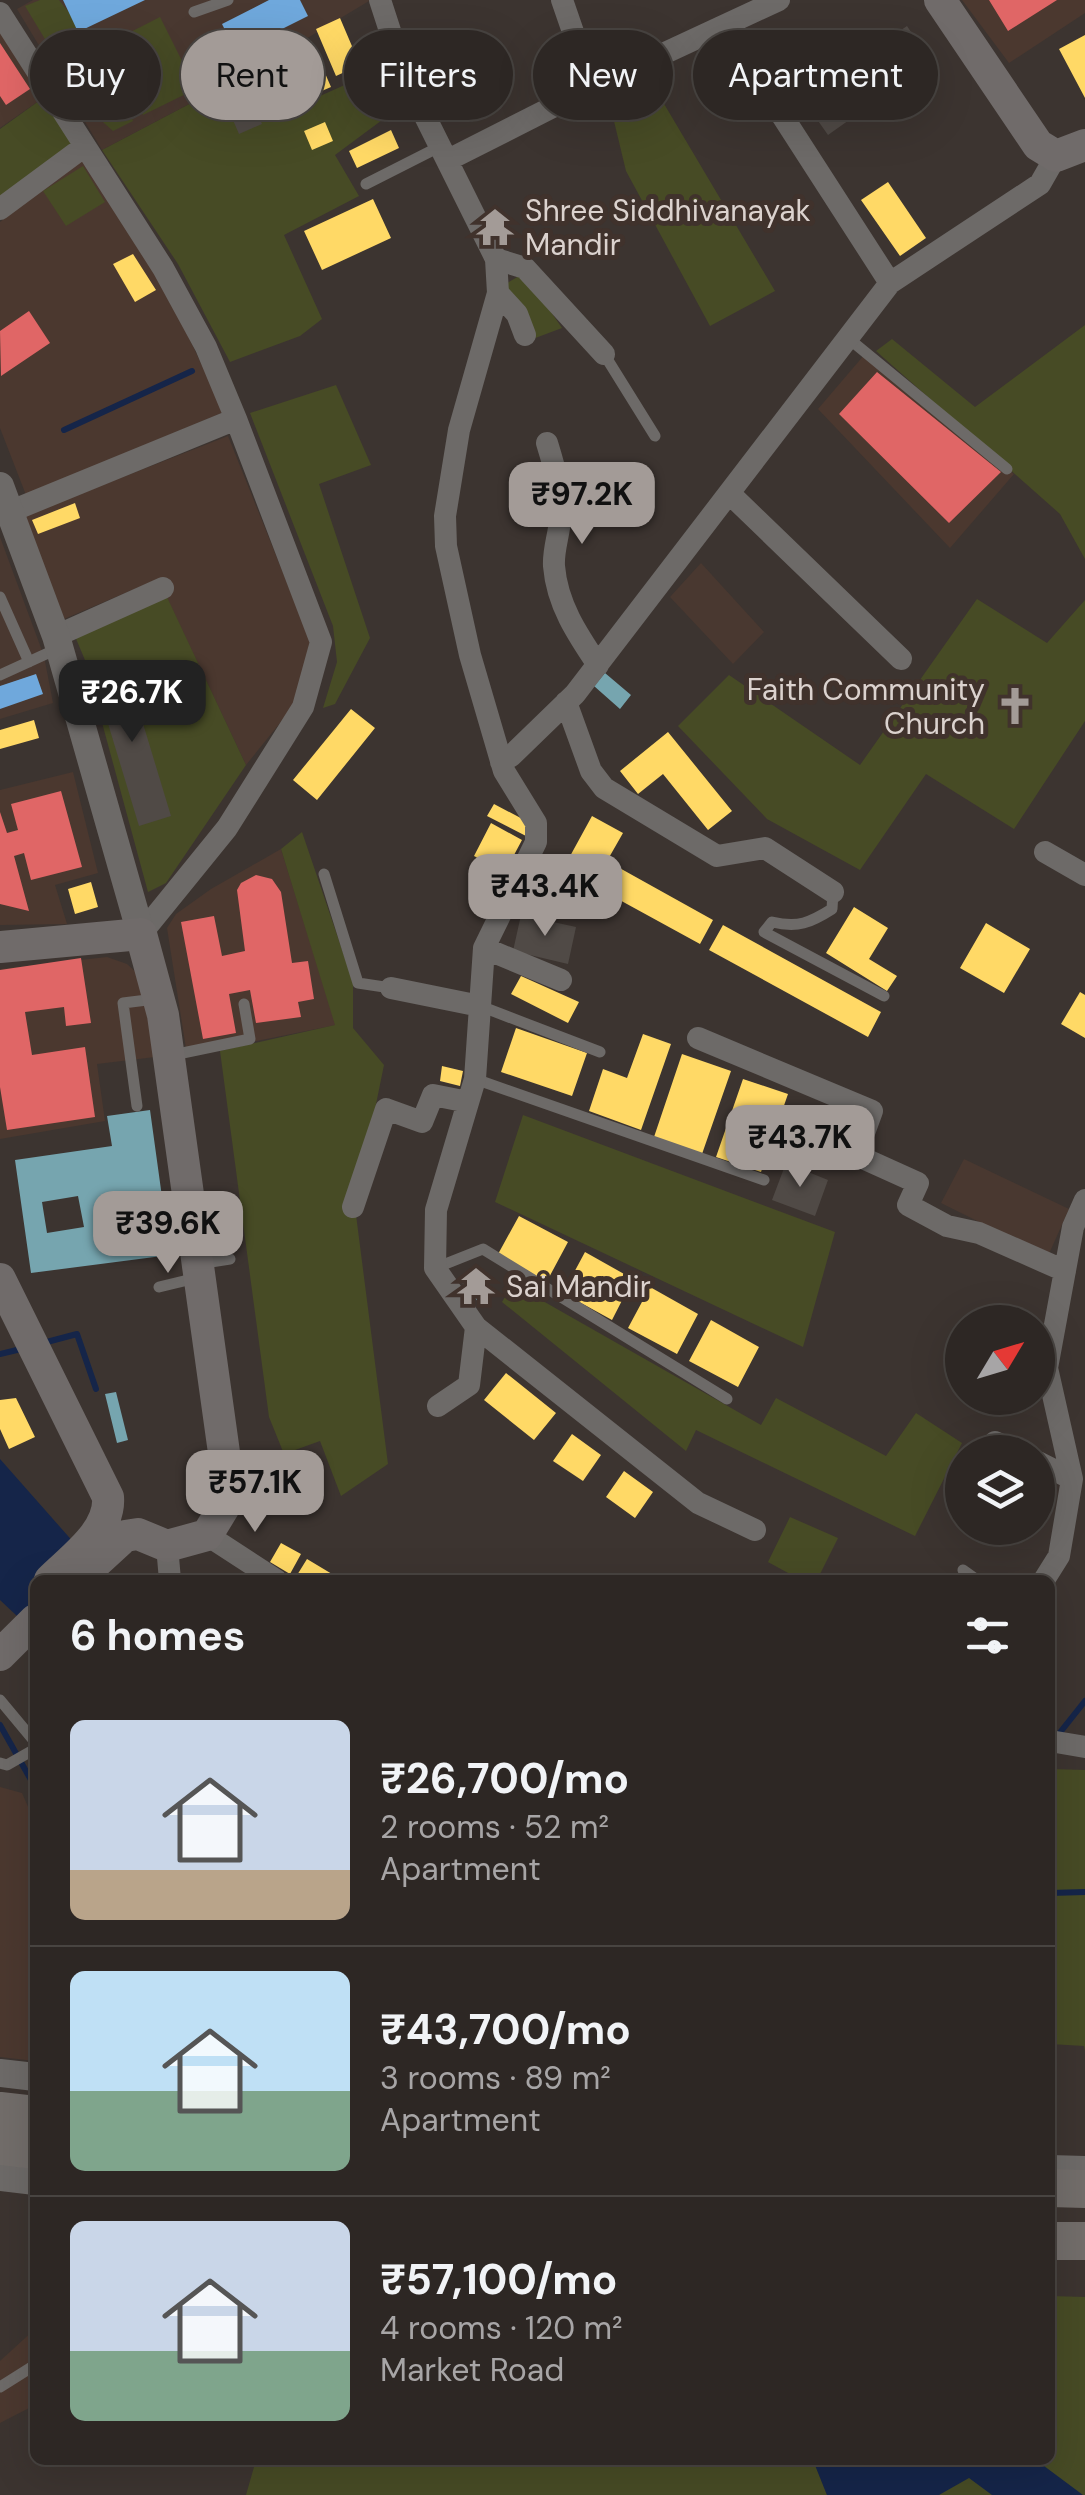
<!DOCTYPE html>
<meta charset="utf-8">
<style>
body{margin:0;font-family:"DM Sans",sans-serif;background:#393331;color:#f1f3f6;height:100vh;display:flex;flex-direction:column;font-size:38px;white-space:nowrap}
*{box-sizing:border-box;margin:0}
p{font-size:32px;color:#a7a5a6}
.icon{flex:none;width:55px;height:55px;fill:none;stroke:currentColor;stroke-width:2;stroke-linecap:round;stroke-linejoin:round}
.map{position:relative;flex:1;overflow:hidden}
.details{position:absolute;left:30px;top:1575px;width:1025px;height:890px;display:flex;flex-direction:column;background:#2d2724;border-radius:15px;box-shadow:0 10px 40px #0002,0 0 0 2px #484441}
.details>*{flex:none}
.guide{position:absolute;left:30px;top:30px;width:1025px;height:90px;display:flex;gap:20px}
.needle{width:65px;rotate:52deg}
.tools{position:absolute;left:945px;top:1305px;display:grid;gap:20px}
.tools a{display:grid;place-items:center;width:110px;height:110px;border-radius:50%;background:#2d2724;box-shadow:0 10px 40px #0002,0 0 0 2px #484441;font-size:50px}
.price{position:absolute;translate:-50% -85px;padding:0 22px;border-radius:20px;background:#a39b97;color:#111;font-size:32px;line-height:65px;filter:drop-shadow(0 2px 5px #0008)}
.price::after{content:'';position:absolute;left:50%;top:60px;width:30px;height:22px;margin-left:-15px;background:inherit;clip-path:polygon(0 0,100% 0,50% 100%)}
.price.current{background:#222;color:#fff}
ul{padding:0;list-style:none}
li{display:flex;align-items:center;gap:30px;height:250px;padding:0 40px}
li+li{border-top:2px solid #484441}
li span{display:grid;place-items:center;flex:none;width:280px;height:200px;border-radius:15px;color:#555}
li>.icon{margin-inline-start:auto}
span .icon{width:120px;height:120px;fill:#fffc;stroke-width:1}
li b{font-size:42px}
h2{display:flex;justify-content:space-between;align-items:center;height:120px;padding:0 40px;font-size:42px}
.pill{padding:0 35px;border-radius:45px;background:#2d2724;box-shadow:0 10px 40px #0002,0 0 0 2px #484441;font-size:35px;line-height:90px}
.pill.current{background:#a39b97;color:#111}
.map>svg:first-child{display:block}
</style>
<div class="map">
<svg width="1085" height="2495" viewBox="0 0 1085 2495">
<rect width="100%" height="100%" fill="#3c3430"/>
<path fill="#4b382f" d="M962,0H1085V13L1009,63Z
M0,26L43,98L0,128Z
M83,160L172,302L224,412L26,495L0,428V222Z
M865,354L1014,474L950,548L818,409Z
M228,436L310,640L297,702L246,765L158,579L64,619L23,516Z
M73,772L98,873L55,885L67,924L0,925V790Z
M281,849L336,1025L187,1055L167,928L176,914L211,889Z
M107,957L127,964L140,976L155,1057L97,1064L105,1121L0,1139V969Z
M0,1787L22,1793L35,1823V2061L0,2057Z
M35,2329V2405L0,2423V2361Z"/>
<path fill="#493830" d="M33,0H369V1L254,70L102,150L17,9Z
M0,537L44,656L53,703L0,719Z
M701,563L764,632L733,664L670,597Z
M964,1159L1069,1209L1048,1256L941,1203Z"/>
<path fill="#474b25" d="M40,0H59C89,37 121,75 133,121L113,131L86,107L25,6Z
M160,17L196,89L143,115L107,44Z
M385,67L397,109L335,155L359,196L284,235L322,319L300,336L230,362L178,264L102,150L254,70L302,104Z
M657,92L775,291L710,326L626,171L613,117Z
M43,98L75,147L0,202V129Z
M83,166L105,202L66,226L43,191Z
M524,273L562,328L530,340L504,285Z
M1085,325V559L1060,514L876,351L892,339L975,407Z
M336,385L371,465L319,484L370,638L335,704L323,708L337,662L333,626L250,413Z
M167,597L246,765L166,883L148,892L85,660L74,634Z
M977,599L1047,643L1085,600V721L1014,829L926,774L860,870L767,819L678,726L729,675L860,765Z
M302,832L353,982V1028L384,1065L355,1207L388,1464L341,1496L320,1441L284,1454L269,1417L220,1051L335,1025L281,849Z
M523,1115L835,1232L803,1347L495,1202Z
M513,1284L761,1425L776,1398L886,1456L916,1413L962,1443L915,1536L696,1430L686,1451L502,1302Z
M790,1517L838,1538L817,1580H801L768,1562Z
M1050,1769L1085,1770V2051L1084,2046L1050,2044Z
M1050,2296L1085,2297V2495H930L920,2460H1050Z
M256,2460H813L827,2495H246Z"/>
<path fill="#152549" d="M0,1459L83,1553L35,1580V1633L0,1600Z
M813,2460H920L923,2467L954,2460H1036L1083,2495H992L969,2478L939,2495H827Z"/>
<path fill="#ffd966" d="M340,18L360,65L336,76L316,29Z
M1085,35V98L1059,49Z
M279,41L287,60L268,68L260,50Z
M311,41L331,87L310,96L289,50Z
M325,122L333,141L312,150L304,131Z
M391,130L399,148L357,168L349,151Z
M888,182L926,238L900,256L861,200Z
M373,199L391,238L322,270L304,231Z
M133,254L156,290L135,302L113,264Z
M75,503L80,518L38,534L32,520Z
M351,709L375,728L317,800L293,780Z
M34,720L39,738L0,749V730Z
M668,732L732,811L708,830L663,774L638,794L620,771Z
M494,804L532,824L526,836L487,816Z
M592,816L623,833L607,861L713,920L700,944L563,869Z
M491,823L522,840L505,872L474,856Z
M91,882L98,907L75,914L68,889Z
M854,907L888,928L869,959L897,976L887,991L826,953Z
M986,923L1030,949L1004,993L960,968Z
M723,925L881,1012L868,1037L709,950Z
M521,976L579,1002L568,1023L511,994Z
M1080,992L1085,995V1038L1061,1024Z
M516,1028L587,1053L572,1096L501,1072Z
M643,1034L671,1044L641,1130L589,1111L603,1069L627,1078Z
M682,1054L731,1071L702,1154L654,1137Z
M442,1066L463,1071L460,1086L440,1081Z
M743,1079L788,1094L761,1172L716,1157Z
M519,1216L568,1242L546,1283L497,1256Z
M585,1252L633,1279L612,1320L563,1293Z
M650,1287L698,1314L677,1354L628,1328Z
M711,1320L759,1347L738,1387L689,1361Z
M506,1373L556,1413L534,1440L484,1400Z
M16,1398L35,1437L9,1449L0,1429V1400Z
M572,1434L601,1455L583,1481L553,1461Z
M624,1471L653,1492L635,1518L606,1497Z
M281,1543L301,1554L290,1574L270,1562Z
M307,1559L342,1580H294Z"/>
<path fill="#e06666" d="M989,0H1057L1008,31Z
M0,43L30,89L6,105L0,96Z
M29,311L50,343L1,376L0,331Z
M877,372L1001,472L949,523L839,414Z
M61,791L82,867L31,880L24,853L14,856L29,911L0,904V812L7,833L18,830L11,804Z
M256,875L272,879L281,892L292,963L308,961L314,999L298,1002L301,1017L256,1023L250,990L229,994L236,1033L203,1039L181,922L214,916L222,956L245,951L237,890L241,883Z
M81,958L91,1023L66,1026L64,1007L25,1012L32,1055L85,1047L95,1117L7,1130L0,1087V970Z"/>
<path fill="#6fa8dc" d="M63,0H145L78,32Z
M269,0H300L308,16L236,52L222,24Z
M36,674L43,694L0,709V686Z"/>
<path fill="#76a5af" fill-rule="evenodd" d="M493,209L507,240L497,245L483,214Z
M605,673L631,695L620,709L594,686Z
M150,1110L170,1255L31,1273L15,1160L112,1146L107,1116ZM78,1196L84,1227L47,1233L42,1202Z
M472,1268L493,1292L480,1304L459,1279Z
M116,1392L128,1440L117,1443L105,1394Z"/>
<g fill="none" stroke-linecap="round" stroke-linejoin="round">
<path stroke="#152549" stroke-width="6" d="M64,430L192,371
M43,1343L77,1334L96,1389
M0,1354L21,1349
M0,1725L35,1787
M1058,1735L1085,1701
M1050,1893L1085,1892"/>
</g>
<path fill="#504a46" d="M907,26L931,62L828,135L802,98Z
M250,95L262,124L239,134L226,104Z
M125,664L171,816L139,826L93,674Z
M521,915L576,927L568,964L513,951Z
M816,1110L845,1122L833,1154L804,1143Z
M786,1163L828,1180L815,1216L772,1200Z"/>
<g fill="none" stroke-linecap="round" stroke-linejoin="round">
<path stroke="#6d6a68" stroke-width="11" d="M194,12L228,0
M366,184L441,146
M848,338L1007,469
M604,354L655,436
M0,597L29,662
M0,675L59,648
M324,874L358,983L391,988
M833,892L832,909C810,923 798,928 772,922L764,932L884,996
M480,1006L600,1052
M173,1055L250,1039L244,1004
M475,1079L764,1180
M137,1106L123,1003L155,999
M435,1268L483,1249L727,1399
M159,1287L188,1280L198,1264L230,1259
M963,1570L977,1580
M0,1700L35,1742
M0,1763L7,1765L35,1749
M0,2387L35,2365"/>
<path stroke="#6d6a68" stroke-width="22" d="M380,0L404,74L496,259L498,293L459,430L445,516L446,546L470,655L504,771L536,823V842L484,948L475,1079L436,1210L435,1268L476,1327L698,1503L755,1530
M562,0L592,87
M0,13L163,268L206,347L236,419L9,512
M725,27L890,283
M448,160L592,87L779,0
M0,209L85,146
M496,259L525,268L604,354
M498,293L517,314L525,335
M547,443C555,469 562,493 560,520C559,535 553,550 554,566C557,604 577,634 598,665
M729,493L901,659
M56,636L163,588
M566,702L591,771L604,788L717,856L765,848L833,892
M501,762L511,756L575,694L890,283L1040,184L1056,156
M1045,852L1085,875
M141,934L227,828L303,707L321,642L236,419
M484,948L561,980
M391,988L480,1006
M698,1038L872,1111L856,1155L918,1183L908,1205L947,1226L979,1233L1065,1271
M353,1207L386,1109L422,1122L433,1095L468,1102
M438,1406L469,1385L476,1327
M995,1442L1017,1452
M1038,1462L1072,1479
M207,1535L276,1580
M167,1546L170,1580
M1044,1580L1059,1556L1072,1479L1047,1368L1073,1227L1085,1200
M1050,1741L1085,1747"/>
<path stroke="#6d6a68" stroke-width="28" d="M0,486L56,636L141,934
M0,2073L35,2077
M1050,2169L1085,2170
M0,2177L35,2181"/>
<path stroke="#706b6a" stroke-width="32" d="M940,0L1038,145L1056,156L1085,145
M0,947L141,934L163,1015L227,1474L224,1507L207,1535L167,1546L138,1534L125,1536L77,1580
M0,1279L108,1497C111,1531 72,1558 50,1580
M0,1655L35,1620"/>
<path stroke="#726d6a" stroke-width="38" d="M0,2111L35,2115
M0,2146L35,2150
M1050,2188L1085,2189
M1050,2241H1085"/>
</g>
<defs>
<g id="temple-bare" transform="scale(3)"><path d="M0-6L5-2H3V0L6.5 2.5H4V6H1.5V3h-3V6H-4V2.5H-6.5L-3 0V-2H-5Z" fill="#a39b97" stroke="#40322c" stroke-width="2.5" paint-order="stroke"/></g>
<g id="church-bare" transform="scale(3)"><path d="M-1.2-6h2.4v3.5h3.3v2.4h-3.3V6h-2.4V-.1h-3.3v-2.4h3.3Z" fill="#a39b97" stroke="#40322c" stroke-width="2.5" paint-order="stroke"/></g>
</defs>
<g fill-rule="evenodd">
<use href="#temple-bare" x="495" y="227"/>
<use href="#church-bare" x="1015" y="706"/>
<use href="#temple-bare" x="476" y="1286"/>
</g>
<g text-anchor="middle" dominant-baseline="central" stroke-width="10" stroke-linejoin="round" paint-order="stroke">
<g font-size="30" fill="#dbd2ce" stroke="#40322c" text-anchor="start">
<text x="525" y="210">Shree Siddhivanayak<tspan x="525" dy="34">Mandir</tspan></text>
<text x="985" y="689" text-anchor="end">Faith Community<tspan x="985" dy="34">Church</tspan></text>
<text x="506" y="1286">Sai Mandir</text>
</g>
</g>
</svg>
<div class="tools">
<a><svg class="needle" viewBox="-14 -14 28 28"><path d="M0-13l5 13h-10z" fill="#e53935"/><path d="M0 13l5-13h-10z" fill="#a7a5a6"/></svg></a>
<a><svg class="icon" aria-label="layers" viewBox="0 0 24 24"><path d="M12 4l9 5-9 5-9-5zM3 14l9 5 9-5"/></svg></a>
</div>
<b class="price" style="left:582px;top:547px">₹97.2K</b>
<b class="price current" style="left:132px;top:745px">₹26.7K</b>
<b class="price" style="left:545px;top:939px">₹43.4K</b>
<b class="price" style="left:800px;top:1190px">₹43.7K</b>
<b class="price" style="left:168px;top:1276px">₹39.6K</b>
<b class="price" style="left:255px;top:1535px">₹57.1K</b>
<div class="guide">
<a class="pill">Buy</a>
<a class="pill current">Rent</a>
<a class="pill">Filters</a>
<a class="pill">New</a>
<a class="pill">Apartment</a>
</div>
<section class="details">
<h2>6 homes<svg class="icon" aria-label="filters" viewBox="0 0 24 24"><path d="M4 7h16M4 17h16"/><circle cx="9" cy="7" r="2"/><circle cx="15" cy="17" r="2"/></svg></h2>
<ul>
<li><span style="background:linear-gradient(#c9d6e8 75%,#b9a48a 0)"><svg class="icon" aria-label="home" viewBox="0 0 24 24"><path d="M3 11l9-7 9 7M6 9v11h12V9"/></svg></span><div><b>₹26,700/mo</b><p>2 rooms · 52 m²</p><p>Apartment</p></div></li>
<li><span style="background:linear-gradient(#bfe0f5 60%,#7fa58c 0)"><svg class="icon" aria-label="home" viewBox="0 0 24 24"><path d="M3 11l9-7 9 7M6 9v11h12V9"/></svg></span><div><b>₹43,700/mo</b><p>3 rooms · 89 m²</p><p>Apartment</p></div></li>
<li><span style="background:linear-gradient(#c9d6e8 65%,#7fa58c 0)"><svg class="icon" aria-label="home" viewBox="0 0 24 24"><path d="M3 11l9-7 9 7M6 9v11h12V9"/></svg></span><div><b>₹57,100/mo</b><p>4 rooms · 120 m²</p><p>Market Road</p></div></li>
</ul>
</section>
</div>
